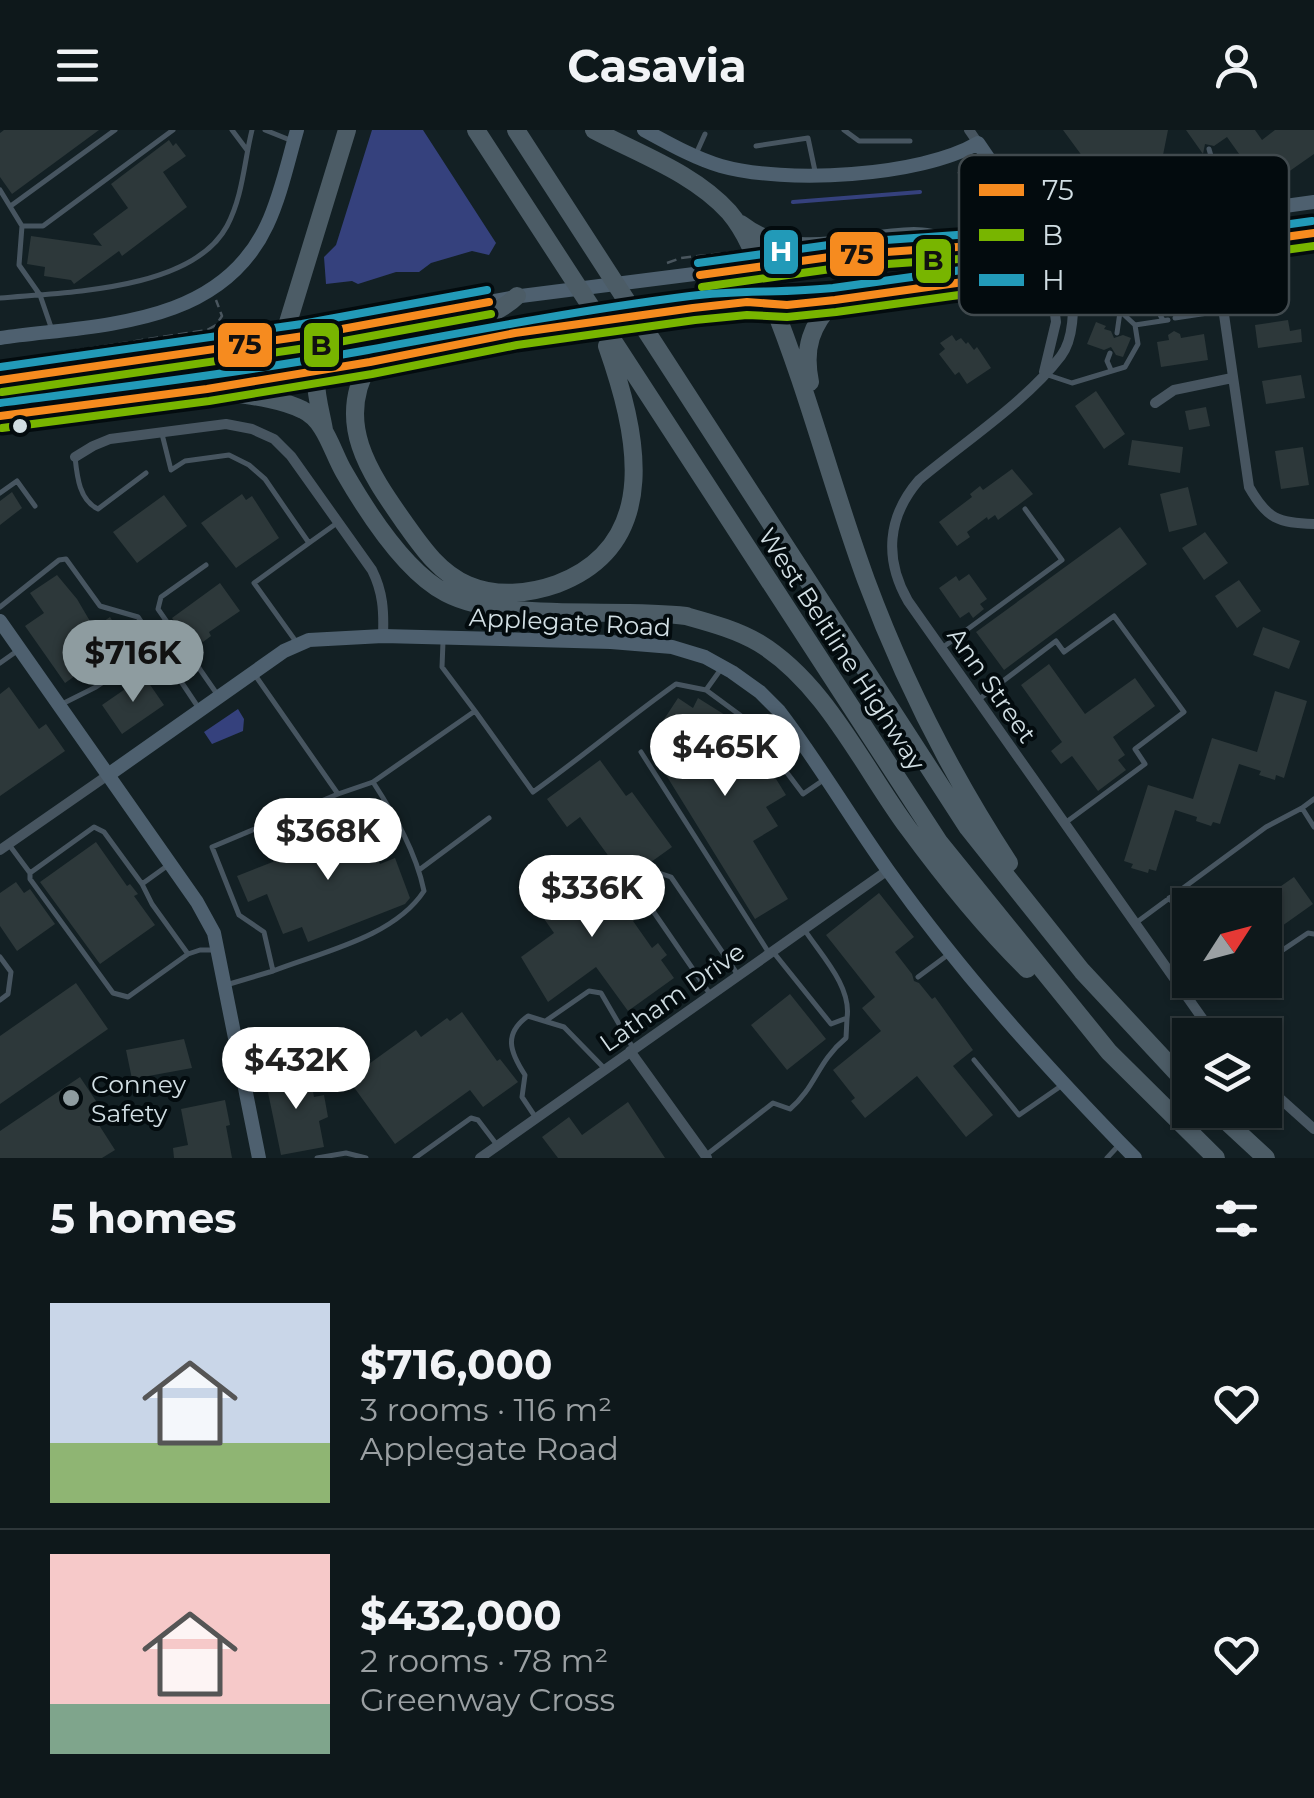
<!DOCTYPE html>
<meta charset="utf-8">
<style>
body{margin:0;font-family:Montserrat,sans-serif;background:#172124;color:#f1f3f6;height:100vh;display:flex;flex-direction:column;font-size:38px;white-space:nowrap}
*{box-sizing:border-box;margin:0}
p{font-size:32px;color:#9ba0a3}
.icon{flex:none;width:55px;height:55px;fill:none;stroke:currentColor;stroke-width:2;stroke-linecap:round;stroke-linejoin:round}
.map{position:relative;height:1028px;overflow:hidden}
.sheet{display:flex;flex-direction:column;background:#0e181b;flex:1}
.sheet>*{flex:none}
.needle{width:65px;rotate:54deg}
.fabs{position:absolute;left:1172px;top:758px;display:grid;gap:20px}
.fabs a{display:grid;place-items:center;width:110px;height:110px;border-radius:0px;background:#0e181b;box-shadow:0 2px 8px #0004,0 0 0 2px #2e373a;font-size:50px}
.price{position:absolute;translate:-50% -85px;padding:0 22px;border-radius:35px;background:#fff;color:#222;font-size:32px;line-height:65px;filter:drop-shadow(0 2px 5px #0008)}
.price::after{content:'';position:absolute;left:50%;top:60px;width:30px;height:22px;margin-left:-15px;background:inherit;clip-path:polygon(0 0,100% 0,50% 100%)}
.price.on{background:#8e9ca0;color:#111}
ul{padding:0;list-style:none}
li{display:flex;align-items:center;gap:30px;height:250px;padding:0 50px}
li+li{border-top:2px solid #2e373a}
li span{display:grid;place-items:center;flex:none;width:280px;height:200px;border-radius:0px;color:#555}
li>.icon{margin-inline-start:auto}
span .icon{width:120px;height:120px;fill:#fffc;stroke-width:1}
li b{font-size:42px}
h2{display:flex;justify-content:space-between;align-items:center;height:120px;padding:0 50px;font-size:42px}
header{display:flex;justify-content:space-between;align-items:center;height:130px;padding:0 50px;background:#0e181b;font-size:45px;font-weight:700}
.map>svg:first-child{display:block}
</style>
<header><svg class="icon" aria-label="menu" viewBox="0 0 24 24"><path d="M4 6h16M4 12h16M4 18h16"/></svg>Casavia<svg class="icon" aria-label="person" viewBox="0 0 24 24"><circle cx="12" cy="8" r="4"/><path d="M4 21q1-7 8-7t8 7"/></svg></header>
<div class="map">
<svg width="1314" height="1028" viewBox="0 0 1314 1028">
<rect width="100%" height="100%" fill="#132024"/>
<path fill="#35417d" d="M372,0H423L496,113L489,125L472,121L431,133L419,142H396L358,154L352,151L326,154L324,127L336,115Z
M238,579L244,589L243,601L212,614L204,602Z"/>
<g fill="none" stroke-linecap="round" stroke-linejoin="round">
<path stroke="#35417d" stroke-width="4" d="M793,72L920,62"/>
</g>
<path fill="#2d383a" d="M4,0H99L12,64L0,47V3Z
M1063,0H1168L1162,30L1141,46L1091,38Z
M1186,0H1255L1262,10L1275,0H1314V24L1264,59L1227,7L1214,16L1205,14L1203,24Z
M169,10L173,16L176,13L186,26L163,42L187,77L122,126L119,121L74,154L71,150L44,146L45,137L27,134L31,106L102,116L93,104L128,78L111,54Z
M1288,190L1290,201L1301,199L1302,212L1258,218L1255,195Z
M1096,192L1106,196L1104,199L1111,201L1114,208L1123,205L1131,208L1123,227L1116,225L1111,217L1104,220L1087,214Z
M1174,201L1180,204L1181,208L1204,204L1208,230L1161,237L1157,212L1169,210L1168,205Z
M952,205L956,211L961,208L966,214L968,212L974,220L977,217L991,238L967,254L959,242L955,245L939,224L945,219L940,213Z
M1301,245L1305,268L1266,274L1262,251Z
M1096,261L1125,304L1104,319L1075,276Z
M1206,277L1210,296L1189,300L1185,281Z
M1132,310L1183,317L1180,343L1128,335Z
M1303,317L1309,355L1281,359L1275,321Z
M1012,339L1033,364L998,390L995,385L988,390L987,387L967,402L970,407L957,416L939,392L972,367L970,364L980,356L983,360Z
M1188,357L1197,395L1169,402L1160,364Z
M12,362L22,378L0,395V371Z
M242,364L246,370L252,366L279,408L236,438L201,393Z
M164,365L187,396L137,433L113,402Z
M1120,397L1147,434L1004,540L976,502Z
M1205,402L1228,433L1204,450L1182,418Z
M969,444L987,469L980,474L984,479L973,488L969,482L960,488L939,458L956,446L959,451Z
M57,445L77,469L94,498L110,487L115,495L121,491L138,514L91,547L85,539L65,553L25,496L44,483L30,463Z
M1239,450L1261,481L1237,498L1215,466Z
M220,453L240,481L209,502L211,506L203,512L200,508L191,515L172,488Z
M1263,497L1300,511L1289,539L1253,525Z
M1049,534L1085,584L1135,548L1155,576L1113,607L1125,625L1118,630L1126,640L1098,661L1072,626L1061,634L1051,621L1062,612L1021,555Z
M144,546L164,575L122,604L102,575Z
M9,557L39,599L46,594L65,621L0,666V564Z
M1275,561L1307,571L1284,648L1276,645L1275,650L1259,645L1261,641L1239,634L1220,694L1213,692L1211,696L1196,691L1197,687L1175,680L1156,741L1149,739L1148,743L1131,738L1133,734L1124,731L1148,655L1193,669L1212,608L1257,622Z
M678,568L693,578L698,568L741,595L719,629L735,645L763,628L786,665L766,677L778,696L753,711L788,769L755,789L658,632L686,614L659,597Z
M600,630L626,666L632,662L672,717L626,750L580,687L567,697L547,669Z
M362,687L380,734L395,728L410,768L405,774L308,812L302,797L283,804L267,764L248,772L237,746L288,726L285,718Z
M96,712L127,756L130,754L138,764L134,766L155,795L100,834L40,752Z
M565,726L581,749L588,744L601,762L608,757L625,780L633,775L641,785L633,791L652,818L658,813L667,825L661,830L674,848L628,881L596,837L548,872L521,827L554,803L531,770L541,763L532,750Z
M1294,747L1313,774L1265,808V775H1254Z
M16,752L24,763L30,759L55,794L17,821L0,796V763Z
M879,763L914,807L895,822L912,844L914,851L919,853L932,869L935,867L973,920L953,936L993,985L966,1007L917,946L865,988L851,971L855,968L833,940L881,901L862,878L875,867L826,805Z
M76,853L108,899L0,974V906Z
M790,864L826,909L787,940L751,895Z
M462,882L497,931L500,929L518,952L483,977L470,960L395,1014L348,949L416,900L421,907L447,888L450,891Z
M184,909L192,938L132,949L126,920Z
M309,940L314,967L324,965L328,987L319,991L324,1017L281,1025L265,948Z
M80,947L108,989L99,995L115,1020L102,1028H0V1001Z
M225,970L230,995L226,996L232,1028H174L173,1018L188,1015L181,979Z
M628,972L665,1028H558L542,1007L569,987L582,1005Z"/>
<g fill="none" stroke-linecap="round" stroke-linejoin="round">
<path stroke="#4a565e" stroke-width="2.5" stroke-dasharray="10 5" stroke-linecap="butt" d="M958,42L975,52L988,72
M1012,94V95
M960,97L980,92
M667,133L681,128L734,122
M0,232L207,200L216,195L222,186L216,170"/>
<path stroke="#475560" stroke-width="5" d="M232,0L247,20
M265,0L290,10
M844,0L859,11H910
M756,16L808,8L815,41
M696,24L705,4
M1203,38L1211,26L1209,19
M0,60L22,96L19,135L40,165L51,197
M12,75L115,0
M22,96H43L173,0
M1114,134L1120,181L1135,195L1168,190
M1117,153L1181,144L1193,156L1200,184
M0,168C65,162 192,161 227,96C243,66 244,32 252,0
M1180,174L1187,186
M1156,178L1163,190
M1175,188L1221,181
M1117,203L1120,182
M1110,223L1107,231L1111,240
M1048,245L1072,253L1125,237L1138,214L1135,195
M162,304L171,340L185,331L229,325L249,335L265,349L309,413L337,393
M75,327C77,346 79,370 98,379L146,343
M0,363L17,351L35,376
M206,435L161,467L158,479L217,564
M0,477L59,430L66,429L100,476L138,487L200,580
M297,513L254,453L309,413
M942,518L1062,430L1025,379
M0,533L17,521
M706,560L748,591L803,664L822,651
M978,570L1056,511L1064,522L1114,486L1184,582L1135,619L1145,634L1065,693
M62,574L96,557L157,516
M475,581L533,662C582,627 627,589 676,554L706,560L721,539
M641,622L769,823
M338,664L373,652L475,581L442,537L443,512
M1314,669L1302,678L1314,697
M10,716L30,743L94,697L104,702L142,754
M167,736L142,754L152,774L188,824L200,820H216
M419,740L489,688
M30,743V749L113,863L128,867L188,824
M1169,768L1182,784L1185,807L1190,813
M1137,792L1266,697L1302,678
M774,823L831,894L847,888C852,856 820,824 804,799
M0,827L11,842L8,864L0,870
M1265,832L1308,803L1314,804
M273,841C322,822 394,807 424,761C416,722 395,686 373,652
M918,847L949,824
M1215,850L1223,854L1239,850
M226,855L273,841L264,802L239,785L212,717L338,664L255,545
M710,864L642,765V755L659,743L671,747L738,845
M547,890L589,861L601,863L633,918
M974,930L1019,985L1061,956
M536,988L522,967L525,945C510,922 503,904 528,886L564,897L605,939
M705,1026L773,973L790,979C816,957 817,932 846,908L847,888
M317,1028L346,1023L366,1028
M415,1028L471,988L478,990L497,1015
M1107,1028L1119,1015"/>
<path stroke="#475560" stroke-width="10" d="M969,0L978,13
M1210,88L1249,357C1267,389 1278,393 1314,394
M1056,138C1060,144 1067,151 1069,158C1076,176 1073,210 1061,226C1027,271 963,313 919,350C887,387 884,429 908,471L1214,905
M1044,242L1056,192L1052,160L1056,138
M1155,273L1174,260L1232,248
M75,327L93,316L110,309L226,294L252,299L274,309L291,326L372,440C383,462 384,481 383,506
M0,720L108,645
M630,921L707,1028
M1265,955L1314,999
M480,1028L888,740"/>
<path stroke="#4e606f" stroke-width="14" d="M644,0C668,13 694,28 721,36C785,54 920,47 978,13L1044,110L1056,138
M979,116C1004,90 1004,81 998,47
M0,208C97,194 219,198 267,95C281,65 288,31 297,0
M0,250L304,206L521,166L844,125L1044,110L1314,72
M0,286L207,259L370,232L515,203L693,178L747,172L787,175L835,170L1314,103
M0,491L197,772L214,803L259,1028
M108,645L284,521L309,510L383,506L611,512L672,517L705,527L732,542L760,562L779,581C818,632 850,687 887,739C961,843 1046,937 1135,1028"/>
<path stroke="#4c5c66" stroke-width="18" d="M476,0L939,712L1109,922L1216,1028
M516,0L968,698L1082,841L1190,957
M594,0C639,24 694,43 729,82C751,108 759,139 771,170C808,261 832,357 866,450C903,550 951,644 1009,733
M741,94C794,135 853,107 914,106C932,106 951,112 968,116
M276,210L286,199L290,186L347,0
M370,232C334,292 369,342 404,392C421,416 439,443 468,455C496,467 529,464 557,454C665,413 636,299 607,216
M810,252C803,218 811,195 835,170
M207,259C235,264 278,267 303,280C326,291 332,322 344,342C367,382 405,442 446,463C503,493 618,477 686,486C711,493 737,500 759,513C825,553 863,637 908,698C944,747 983,796 1027,839
M324,300C320,275 306,238 328,220C379,212 481,202 517,166
M1214,980L1266,1028"/>
<g stroke="#030b0e" stroke-width="15">
<path id="bus-1" d="M700,145L844,125L1015,113
M0,250L304,206L489,172
M0,286L207,259L370,232L515,203L693,178L747,172L787,175L835,170L1314,103"/>
</g>
<g stroke="#030b0e" stroke-width="15">
<path id="bus-2" d="M702,157L845,137L1016,125
M2,262L306,218L491,184
M2,298L209,271L372,244L517,215L695,190L747,185L787,187L836,182L1314,116"/>
</g>
<g stroke="#030b0e" stroke-width="15">
<path id="bus-3" d="M698,133L843,113L1014,101
M0,237L302,194L487,160
M0,273C123,257 246,242 368,220C476,200 581,180 690,166C738,160 785,163 833,158L1312,91"/>
</g>
<use href="#bus-1" stroke="#f68b1f" stroke-width="8"/>
<use href="#bus-2" stroke="#78b500" stroke-width="8"/>
<use href="#bus-3" stroke="#229ab8" stroke-width="8"/>
</g>
<circle fill="#d1dee3" stroke="#030b0e" stroke-width="4" cx="20" cy="296" r="9"/>
<circle fill="#8e9ca0" stroke="#030b0e" stroke-width="4" cx="71" cy="968" r="10"/>
<g text-anchor="middle" dominant-baseline="central" stroke-width="8" stroke-linejoin="round" paint-order="stroke">
<g font-size="25" fill="#d1dee3" stroke="#030b0e">
<text transform="translate(570 492) rotate(3)">Applegate Road</text>
<text transform="translate(842 519) rotate(57)">West Beltline Highway</text>
<text transform="translate(992 555) rotate(55)">Ann Street</text>
<text transform="translate(672 867) rotate(-35)">Latham Drive</text>
</g>
<g font-size="25" fill="#d1dee3" stroke="#030b0e" text-anchor="start">
<text x="91" y="954">Conney<tspan x="91" dy="29">Safety</tspan></text>
</g>
</g>
<rect x="959" y="25" width="330" height="160" rx="15" fill="#030b0e" stroke="#414a4e" stroke-width="2.5"/>
<rect x="979" y="54" width="45" height="12" fill="#f68b1f"/>
<rect x="979" y="99" width="45" height="12" fill="#78b500"/>
<rect x="979" y="144" width="45" height="12" fill="#229ab8"/>
<g font-size="28" fill="#d1dee3">
<text x="1042" y="70">75</text>
<text x="1042" y="115">B</text>
<text x="1042" y="160">H</text>
</g>
<g stroke="#030b0e" stroke-width="4">
<rect x="762" y="98" width="38" height="48" rx="10" fill="#229ab8"/>
<rect x="828" y="100" width="58" height="48" rx="10" fill="#f68b1f"/>
<rect x="914" y="107" width="39" height="48" rx="10" fill="#78b500"/>
<rect x="216" y="191" width="58" height="48" rx="10" fill="#f68b1f"/>
<rect x="302" y="191" width="39" height="48" rx="10" fill="#78b500"/>
</g>
<g font-size="28" text-anchor="middle" font-weight="bold" fill="#fff">
<text x="781" y="131">H</text>
</g>
<g font-size="28" text-anchor="middle" font-weight="bold" fill="#111">
<text x="857" y="134">75</text>
<text x="933" y="140">B</text>
<text x="245" y="224">75</text>
<text x="321" y="225">B</text>
</g>
</svg>
<div class="fabs">
<a><svg class="needle" viewBox="-14 -14 28 28"><path d="M0-13l5 13h-10z" fill="#e53935"/><path d="M0 13l5-13h-10z" fill="#9ba0a3"/></svg></a>
<a><svg class="icon" aria-label="layers" viewBox="0 0 24 24"><path d="M12 4l9 5-9 5-9-5zM3 14l9 5 9-5"/></svg></a>
</div>
<b class="price on" style="left:133px;top:575px">$716K</b>
<b class="price" style="left:725px;top:669px">$465K</b>
<b class="price" style="left:328px;top:753px">$368K</b>
<b class="price" style="left:592px;top:810px">$336K</b>
<b class="price" style="left:296px;top:982px">$432K</b>
</div>
<section class="sheet">
<h2>5 homes<svg class="icon" aria-label="filters" viewBox="0 0 24 24"><path d="M4 7h16M4 17h16"/><circle cx="9" cy="7" r="2"/><circle cx="15" cy="17" r="2"/></svg></h2>
<ul>
<li><span style="background:linear-gradient(#c9d6e8 70%,#8fb573 0)"><svg class="icon" aria-label="home" viewBox="0 0 24 24"><path d="M3 11l9-7 9 7M6 9v11h12V9"/></svg></span><div><b>$716,000</b><p>3 rooms · 116 m²</p><p>Applegate Road</p></div><svg class="icon" aria-label="heart" viewBox="0 0 24 24"><path d="M12 20l-8-8c-3-5 5-10 8-4 3-6 11-1 8 4z"/></svg></li>
<li><span style="background:linear-gradient(#f6c9c9 75%,#7fa58c 0)"><svg class="icon" aria-label="home" viewBox="0 0 24 24"><path d="M3 11l9-7 9 7M6 9v11h12V9"/></svg></span><div><b>$432,000</b><p>2 rooms · 78 m²</p><p>Greenway Cross</p></div><svg class="icon" aria-label="heart" viewBox="0 0 24 24"><path d="M12 20l-8-8c-3-5 5-10 8-4 3-6 11-1 8 4z"/></svg></li>
</ul>
</section>
